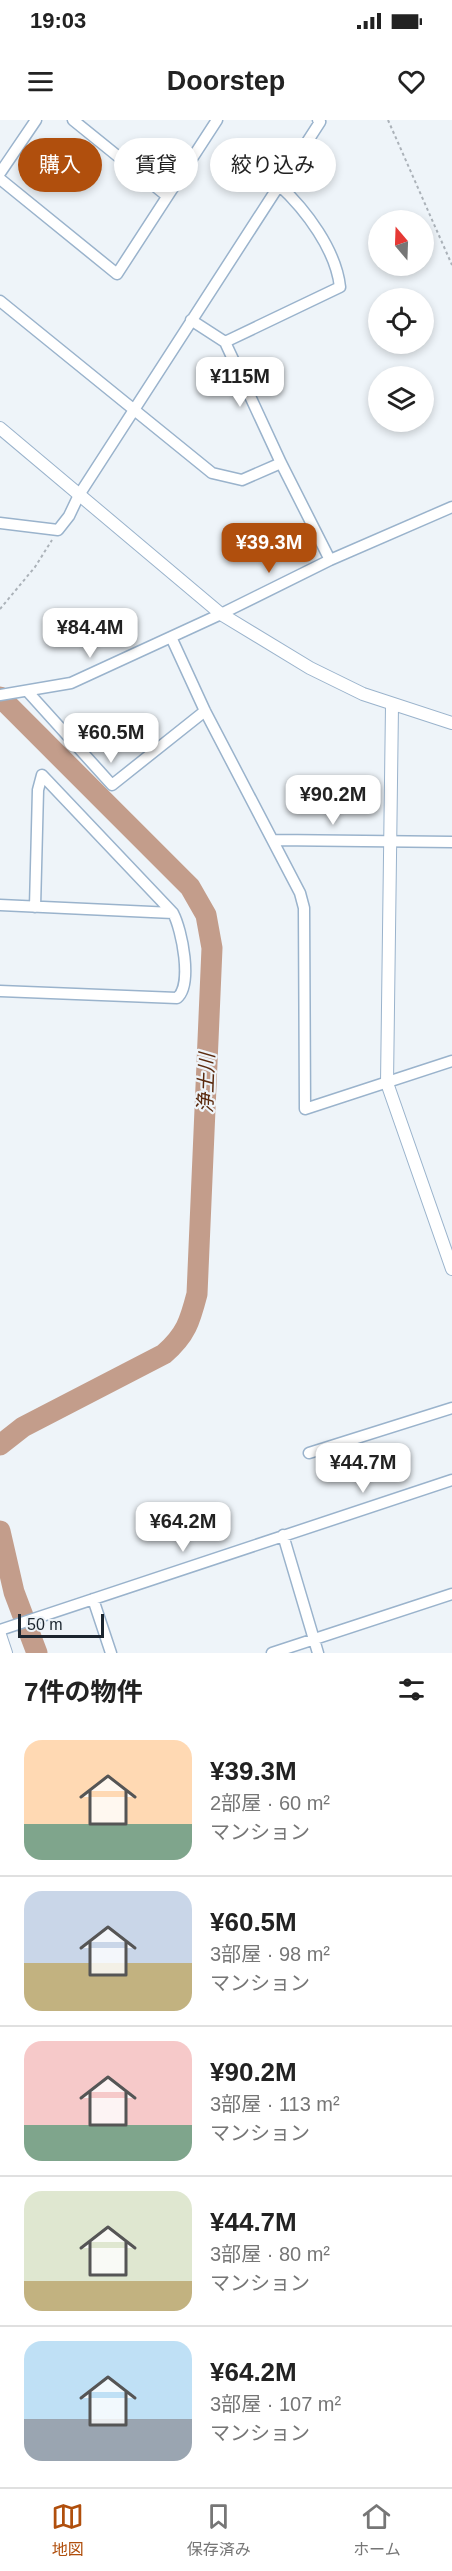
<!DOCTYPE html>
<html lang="ja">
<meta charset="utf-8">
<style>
body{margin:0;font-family:Helvetica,"Noto Sans JP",sans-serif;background:#f2f2f2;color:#222;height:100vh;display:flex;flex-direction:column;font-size:22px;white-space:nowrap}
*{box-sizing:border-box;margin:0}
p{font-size:20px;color:#767676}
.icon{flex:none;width:33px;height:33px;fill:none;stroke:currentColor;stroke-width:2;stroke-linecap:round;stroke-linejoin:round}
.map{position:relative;height:1533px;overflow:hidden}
.panel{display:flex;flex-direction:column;background:#fff;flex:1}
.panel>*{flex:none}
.banner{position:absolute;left:18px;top:18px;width:417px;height:54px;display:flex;gap:12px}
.needle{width:39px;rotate:341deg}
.fabs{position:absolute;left:368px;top:90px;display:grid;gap:12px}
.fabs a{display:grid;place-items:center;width:66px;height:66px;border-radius:50%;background:#fff;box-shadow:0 3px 9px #0003;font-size:30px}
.scale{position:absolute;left:18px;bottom:15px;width:86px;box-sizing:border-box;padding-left:6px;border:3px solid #1b252f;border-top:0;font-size:16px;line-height:21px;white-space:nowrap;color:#1b252f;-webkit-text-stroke:4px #eef4f9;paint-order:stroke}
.price{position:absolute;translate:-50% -51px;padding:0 14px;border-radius:12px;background:#fff;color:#222;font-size:20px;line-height:39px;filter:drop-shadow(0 2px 3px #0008)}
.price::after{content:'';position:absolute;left:50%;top:36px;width:18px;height:14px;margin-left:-9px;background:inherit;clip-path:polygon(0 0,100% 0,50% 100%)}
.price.active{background:#b04f0d;color:#fff}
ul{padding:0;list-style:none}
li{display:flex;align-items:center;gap:18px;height:150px;padding:0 24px}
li+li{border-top:2px solid #e0e0e0}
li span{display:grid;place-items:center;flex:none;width:168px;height:120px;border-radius:18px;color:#555}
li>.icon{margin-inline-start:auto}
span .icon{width:72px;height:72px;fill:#fffc;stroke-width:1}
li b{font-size:26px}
h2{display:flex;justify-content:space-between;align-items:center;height:72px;padding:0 24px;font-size:26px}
.pill{padding:0 21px;border-radius:27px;background:#fff;box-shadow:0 3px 9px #0003;font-size:21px;line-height:54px}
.pill.active{background:#b04f0d;color:#fff}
.status{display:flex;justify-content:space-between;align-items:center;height:42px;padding:0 30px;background:#fff;direction:ltr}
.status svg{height:16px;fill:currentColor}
header{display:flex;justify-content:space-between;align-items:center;height:78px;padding:0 24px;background:#fff;font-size:27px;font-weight:800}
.menu{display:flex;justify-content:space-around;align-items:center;height:84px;border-top:2px solid #e0e0e0;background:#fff;font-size:16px;color:#767676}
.menu a{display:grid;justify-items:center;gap:3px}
.menu .active{color:#b04f0d}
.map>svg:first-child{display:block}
</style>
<div class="status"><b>19:03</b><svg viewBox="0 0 49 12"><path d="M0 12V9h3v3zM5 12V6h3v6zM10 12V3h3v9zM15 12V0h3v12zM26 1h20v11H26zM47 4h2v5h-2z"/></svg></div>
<header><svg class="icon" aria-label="menu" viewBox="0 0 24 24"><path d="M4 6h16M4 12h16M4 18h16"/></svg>Doorstep<svg class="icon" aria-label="heart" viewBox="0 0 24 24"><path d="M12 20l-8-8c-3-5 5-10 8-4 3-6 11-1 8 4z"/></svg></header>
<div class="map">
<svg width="452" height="1533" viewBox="0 0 452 1533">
<rect width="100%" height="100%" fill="#eef4f9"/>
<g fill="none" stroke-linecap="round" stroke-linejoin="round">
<path stroke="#c39d8b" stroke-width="21" d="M0,577L190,767L206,795L212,828L197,1174C190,1201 186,1215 164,1234L23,1307L0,1325
M0,1411L14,1472L37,1533"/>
<g stroke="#9ab3cc" stroke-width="13">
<path id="minor" d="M73,0L167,76
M0,53L36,0
M0,59L117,154L217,0
M0,181L212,353L242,360L281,343
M191,200L225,222L281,343L330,440
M225,222L340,167C336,130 306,90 279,65
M0,403L58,410L69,396L79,375L320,2L318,0
M171,517L205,591L300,773L304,788L305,989L452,941
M28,572L112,665L205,591
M0,575L71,563L221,494L330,440L452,387
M275,720L452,722
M0,785L173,793
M0,871L177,878C193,865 182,810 173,793L42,655L38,670L35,787
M309,1333L452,1288
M283,1415L318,1533
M93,1479L111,1533
M0,1510L452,1360
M272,1533L452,1474"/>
</g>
<g stroke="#9ab3cc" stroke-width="14">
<path id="tertiary" d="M0,308L221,494L310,548L363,574L452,603
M392,586L387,963L452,1149
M0,1515L6,1533"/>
</g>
<path stroke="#abb2b9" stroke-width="2" stroke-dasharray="3 3" stroke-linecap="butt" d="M388,0L452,145
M0,489L35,447L52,420"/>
<use href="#minor" stroke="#fff" stroke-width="10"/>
<use href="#tertiary" stroke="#fff" stroke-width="12"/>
</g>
<g text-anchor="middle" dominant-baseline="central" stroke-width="4.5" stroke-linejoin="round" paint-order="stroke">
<g font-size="20" font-style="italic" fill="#5b2a0e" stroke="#eef4f9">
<text transform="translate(206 963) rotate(-88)">浄土川</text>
</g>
</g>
</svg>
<div class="fabs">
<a><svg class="needle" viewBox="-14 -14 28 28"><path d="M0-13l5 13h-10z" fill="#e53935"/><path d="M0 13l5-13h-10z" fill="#767676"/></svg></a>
<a><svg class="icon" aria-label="locate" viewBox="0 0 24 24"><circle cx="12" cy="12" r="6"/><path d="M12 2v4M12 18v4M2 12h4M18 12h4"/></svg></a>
<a><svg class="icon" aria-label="layers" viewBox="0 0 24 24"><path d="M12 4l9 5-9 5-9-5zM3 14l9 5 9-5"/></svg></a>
</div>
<div class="scale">50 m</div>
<b class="price" style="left:240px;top:288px">¥115M</b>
<b class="price active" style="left:269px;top:454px">¥39.3M</b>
<b class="price" style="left:90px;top:539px">¥84.4M</b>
<b class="price" style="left:111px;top:644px">¥60.5M</b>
<b class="price" style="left:333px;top:706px">¥90.2M</b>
<b class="price" style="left:363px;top:1374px">¥44.7M</b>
<b class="price" style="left:183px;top:1433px">¥64.2M</b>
<div class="banner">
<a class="pill active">購入</a>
<a class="pill">賃貸</a>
<a class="pill">絞り込み</a>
</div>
</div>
<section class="panel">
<h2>7件の物件<svg class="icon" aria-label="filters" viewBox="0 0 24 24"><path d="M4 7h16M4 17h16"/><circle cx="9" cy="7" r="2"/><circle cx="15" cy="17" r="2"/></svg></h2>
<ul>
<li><span style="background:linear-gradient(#ffd9b3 70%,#7fa58c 0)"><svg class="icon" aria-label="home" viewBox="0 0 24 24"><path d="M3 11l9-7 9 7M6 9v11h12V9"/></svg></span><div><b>¥39.3M</b><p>2部屋 · 60 m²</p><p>マンション</p></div></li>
<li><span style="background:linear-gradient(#c9d6e8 60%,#c2b280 0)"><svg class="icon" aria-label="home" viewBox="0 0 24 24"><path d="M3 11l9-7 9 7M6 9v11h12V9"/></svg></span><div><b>¥60.5M</b><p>3部屋 · 98 m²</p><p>マンション</p></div></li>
<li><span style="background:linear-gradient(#f6c9c9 70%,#7fa58c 0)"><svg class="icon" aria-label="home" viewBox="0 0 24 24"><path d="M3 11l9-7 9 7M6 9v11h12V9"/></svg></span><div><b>¥90.2M</b><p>3部屋 · 113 m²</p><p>マンション</p></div></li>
<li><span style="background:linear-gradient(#dfe7d0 75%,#c2b280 0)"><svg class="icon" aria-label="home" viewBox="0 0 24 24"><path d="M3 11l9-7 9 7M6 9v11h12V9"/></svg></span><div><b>¥44.7M</b><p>3部屋 · 80 m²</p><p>マンション</p></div></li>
<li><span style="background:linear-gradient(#bfe0f5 65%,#9aa5b1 0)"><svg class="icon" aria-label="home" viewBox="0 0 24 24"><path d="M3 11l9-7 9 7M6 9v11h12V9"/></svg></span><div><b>¥64.2M</b><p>3部屋 · 107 m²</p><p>マンション</p></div></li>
</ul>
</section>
<nav class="menu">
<a class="active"><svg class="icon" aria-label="map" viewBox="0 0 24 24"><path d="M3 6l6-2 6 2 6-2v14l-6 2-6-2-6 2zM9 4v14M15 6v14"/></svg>地図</a>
<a><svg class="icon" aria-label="saved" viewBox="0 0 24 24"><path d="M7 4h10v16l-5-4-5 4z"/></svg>保存済み</a>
<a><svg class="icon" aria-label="home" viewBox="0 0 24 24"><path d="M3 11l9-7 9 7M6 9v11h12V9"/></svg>ホーム</a>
</nav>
